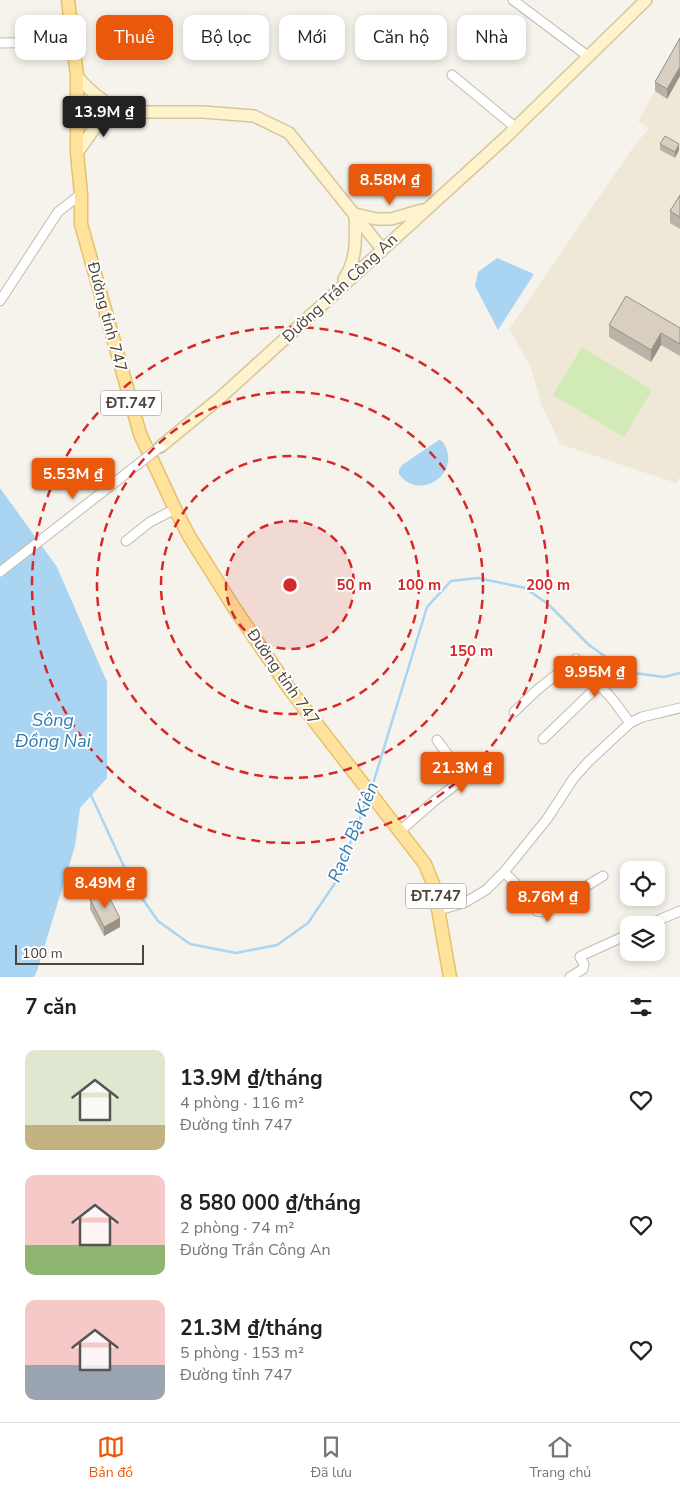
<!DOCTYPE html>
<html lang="vi">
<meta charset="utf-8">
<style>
body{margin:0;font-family:"Nunito Sans",sans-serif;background:#f2f2f2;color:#222;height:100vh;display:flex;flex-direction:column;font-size:19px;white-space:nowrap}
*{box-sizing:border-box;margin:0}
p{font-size:16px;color:#767676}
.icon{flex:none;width:28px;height:28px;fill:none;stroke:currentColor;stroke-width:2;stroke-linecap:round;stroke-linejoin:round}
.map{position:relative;height:977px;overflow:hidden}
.details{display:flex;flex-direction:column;background:#fff;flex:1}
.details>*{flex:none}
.guide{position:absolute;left:15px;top:15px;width:650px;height:45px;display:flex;gap:10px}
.fabs{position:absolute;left:620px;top:861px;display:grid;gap:10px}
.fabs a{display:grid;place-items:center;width:45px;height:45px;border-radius:10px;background:#fff;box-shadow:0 2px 8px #0003;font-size:25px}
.scale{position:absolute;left:15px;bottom:12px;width:129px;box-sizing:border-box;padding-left:5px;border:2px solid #4b4439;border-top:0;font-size:14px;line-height:18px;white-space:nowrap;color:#4b4439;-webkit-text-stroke:4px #fff;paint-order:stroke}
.price{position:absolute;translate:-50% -42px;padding:0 11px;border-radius:5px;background:#ea580c;color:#fff;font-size:16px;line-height:32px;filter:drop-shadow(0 1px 2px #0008)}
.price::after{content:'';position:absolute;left:50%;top:30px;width:15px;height:11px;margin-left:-8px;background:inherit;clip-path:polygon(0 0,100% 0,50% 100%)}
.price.on{background:#222;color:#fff}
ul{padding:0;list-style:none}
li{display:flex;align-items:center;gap:15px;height:125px;padding:0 25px}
li span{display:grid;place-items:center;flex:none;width:140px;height:100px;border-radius:10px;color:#555}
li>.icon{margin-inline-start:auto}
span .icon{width:60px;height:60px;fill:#fffc;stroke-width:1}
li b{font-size:21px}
h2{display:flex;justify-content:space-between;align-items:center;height:60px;padding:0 25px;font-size:21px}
.chip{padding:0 18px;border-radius:10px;background:#fff;box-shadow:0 2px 8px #0003;font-size:18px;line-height:45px}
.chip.on{background:#ea580c;color:#fff}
.menu{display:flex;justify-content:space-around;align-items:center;height:70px;border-top:1px solid #e0e0e0;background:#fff;font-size:14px;color:#767676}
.menu a{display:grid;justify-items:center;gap:2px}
.menu .on{color:#ea580c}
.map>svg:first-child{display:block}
</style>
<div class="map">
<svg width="680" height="977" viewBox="0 0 680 977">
<rect width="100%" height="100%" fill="#f6f3ec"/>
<path fill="#efe8d6" d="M680,48V477L676,483L560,444L542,406L530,365L509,329L632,149L649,128L638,121Z"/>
<path fill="#d2eab5" d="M582,347L652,390L624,437L553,395Z"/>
<path fill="#a9d4f2" d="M497,258L534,274L498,330L475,286L478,272Z
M439,440L442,441C465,472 419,503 399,474V470L402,465Z
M0,488L57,567L107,682V778L80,808L75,846L37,971L34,977H0Z"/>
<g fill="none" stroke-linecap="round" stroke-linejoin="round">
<path stroke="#a9d4f2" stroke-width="2.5" d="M372,787L427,607L451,581L478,578L525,588L548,604L589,645L627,672L664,677L680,673
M90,793L132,884L158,921L190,944L236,953L277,945L308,923L335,883L368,797"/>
<g stroke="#c2bbae" stroke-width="11">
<path id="street" d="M513,0L589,57
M0,43L74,42
M452,75L515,127
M0,301L58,212L81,194
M126,541L150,522L175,509
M514,712L537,690L576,659L613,700L630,723
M543,739L599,685
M400,831L433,802L458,783C459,780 460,778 460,775C457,765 443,749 437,740
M504,872L527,895L537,911L544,912L603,876
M439,910L464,903L486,890L504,872L547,819L573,779L588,762L630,723L642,717L680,708
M647,925L680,911
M570,977L583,969L584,964L580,957L581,956L629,934"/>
</g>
<g stroke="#d6c79b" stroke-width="14">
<path id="secondary" d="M78,112H203L254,116L289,133L382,249
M77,153L94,129L119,111C102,101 89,91 77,76
M344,279C357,260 356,237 355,214L376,219H391L422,210
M160,447L221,397L505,138L646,0"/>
</g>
<g stroke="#e6c16a" stroke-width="15">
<path id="primary" d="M68,0L77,76V153L81,194V224L140,434L175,509L189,536L233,606L288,687L425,864L434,886L450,977"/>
</g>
<use href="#street" stroke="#fff" stroke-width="9"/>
<use href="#secondary" stroke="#fff3cd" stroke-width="11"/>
<use href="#primary" stroke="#ffe39c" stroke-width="12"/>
<g stroke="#c2bbae" stroke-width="11" stroke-linecap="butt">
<path id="street-bridge" d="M0,572L160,447"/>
</g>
<use href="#street-bridge" stroke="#fff" stroke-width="9"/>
</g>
<path fill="#bab2a6" d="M680,38V76L667,99L655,91V82Z
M660,144L679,150L675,158L660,150Z
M680,195V229L670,223V211Z
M609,325L680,328V356L661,345L651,362L609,337Z
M90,899L120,927L104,936L90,909Z"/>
<path fill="#979187" d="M680,67V76L667,99V89Z
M679,144V150L675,158V152Z
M661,333V345L651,362V350Z
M120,918V927L104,936V927Z"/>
<path fill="#d8cfc1" stroke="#979187" d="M680,38V67L667,89L655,82Z
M665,136L679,144L675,152L660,144Z
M680,195V217L670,211Z
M626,296L680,328V344L661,333L651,350L609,325Z
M106,891L120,918L104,927L90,899Z"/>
<circle cx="290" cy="585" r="64" fill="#d62828" fill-opacity=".12"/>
<g fill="none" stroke="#d62828" stroke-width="2.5" stroke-dasharray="9 6">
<circle cx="290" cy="585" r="64"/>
<circle cx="290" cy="585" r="129"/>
<circle cx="290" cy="585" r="193"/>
<circle cx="290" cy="585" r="258"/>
</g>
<g text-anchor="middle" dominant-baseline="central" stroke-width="4" stroke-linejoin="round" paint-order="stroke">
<g fill="#fff" stroke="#817c74" stroke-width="1">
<rect x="101" y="390.5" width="60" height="25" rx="4"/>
<rect x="406" y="883.5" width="60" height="25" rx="4"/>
</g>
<g font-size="15" font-weight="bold" fill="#4b4439">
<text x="131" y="403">ĐT.747</text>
<text x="436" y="896">ĐT.747</text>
</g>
<g font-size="16" fill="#4b4439" stroke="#fff">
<text transform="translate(340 288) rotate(-43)">Đường Trần Công An</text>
<text transform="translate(107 317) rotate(75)">Đường tỉnh 747</text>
<text transform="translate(283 677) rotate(55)">Đường tỉnh 747</text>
</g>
<g font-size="18" font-style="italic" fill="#2e7ab2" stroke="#fff">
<text x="53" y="720">Sông<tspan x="53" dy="21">Đồng Nai</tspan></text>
<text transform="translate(353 832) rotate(-68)">Rạch Bà Kiên</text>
</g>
</g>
<circle cx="290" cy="585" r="8" fill="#d62828" stroke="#fff" stroke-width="2.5"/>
<g font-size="15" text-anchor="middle" font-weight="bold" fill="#d62828" stroke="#fff" stroke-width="4" stroke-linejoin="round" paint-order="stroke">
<text x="354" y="590">50 m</text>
<text x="419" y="590">100 m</text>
<text x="548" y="590">200 m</text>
<text x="471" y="656">150 m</text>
</g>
</svg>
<div class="fabs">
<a><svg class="icon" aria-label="locate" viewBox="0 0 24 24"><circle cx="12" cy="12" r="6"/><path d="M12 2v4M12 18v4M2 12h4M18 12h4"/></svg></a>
<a><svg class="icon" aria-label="layers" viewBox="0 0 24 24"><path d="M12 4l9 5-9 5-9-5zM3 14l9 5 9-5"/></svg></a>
</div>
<div class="scale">100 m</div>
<b class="price on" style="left:104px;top:138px">13.9M ₫</b>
<b class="price" style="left:390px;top:206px">8.58M ₫</b>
<b class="price" style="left:73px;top:500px">5.53M ₫</b>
<b class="price" style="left:595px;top:698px">9.95M ₫</b>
<b class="price" style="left:462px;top:794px">21.3M ₫</b>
<b class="price" style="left:105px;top:909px">8.49M ₫</b>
<b class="price" style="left:548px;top:923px">8.76M ₫</b>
<div class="guide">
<a class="chip">Mua</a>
<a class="chip on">Thuê</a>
<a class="chip">Bộ lọc</a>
<a class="chip">Mới</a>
<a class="chip">Căn hộ</a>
<a class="chip">Nhà</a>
</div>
</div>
<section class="details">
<h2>7 căn<svg class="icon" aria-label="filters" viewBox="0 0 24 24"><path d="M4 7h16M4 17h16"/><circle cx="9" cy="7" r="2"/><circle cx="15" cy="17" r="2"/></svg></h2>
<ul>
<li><span style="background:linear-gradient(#dfe7d0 75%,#c2b280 0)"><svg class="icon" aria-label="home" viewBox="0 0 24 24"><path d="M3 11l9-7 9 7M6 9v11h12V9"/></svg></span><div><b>13.9M ₫/tháng</b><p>4 phòng · 116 m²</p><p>Đường tỉnh 747</p></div><svg class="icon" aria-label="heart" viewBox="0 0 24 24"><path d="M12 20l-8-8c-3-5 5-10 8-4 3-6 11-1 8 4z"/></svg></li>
<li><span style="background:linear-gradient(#f6c9c9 70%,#8fb573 0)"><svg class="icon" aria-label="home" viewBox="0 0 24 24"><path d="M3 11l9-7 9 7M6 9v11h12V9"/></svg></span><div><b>8 580 000 ₫/tháng</b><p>2 phòng · 74 m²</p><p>Đường Trần Công An</p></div><svg class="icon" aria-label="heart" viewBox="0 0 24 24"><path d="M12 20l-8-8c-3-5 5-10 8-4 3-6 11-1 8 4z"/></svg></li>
<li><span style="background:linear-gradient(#f6c9c9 65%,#9aa5b1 0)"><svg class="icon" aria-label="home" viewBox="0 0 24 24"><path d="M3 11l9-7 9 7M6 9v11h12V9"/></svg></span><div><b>21.3M ₫/tháng</b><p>5 phòng · 153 m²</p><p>Đường tỉnh 747</p></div><svg class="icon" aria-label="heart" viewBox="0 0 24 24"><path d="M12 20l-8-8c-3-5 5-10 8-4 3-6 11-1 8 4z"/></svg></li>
</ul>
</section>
<nav class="menu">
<a class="on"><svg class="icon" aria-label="map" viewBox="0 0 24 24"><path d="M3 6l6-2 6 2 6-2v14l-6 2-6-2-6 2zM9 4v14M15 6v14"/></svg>Bản đồ</a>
<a><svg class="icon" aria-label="saved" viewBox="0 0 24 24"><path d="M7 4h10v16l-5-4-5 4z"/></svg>Đã lưu</a>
<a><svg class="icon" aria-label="home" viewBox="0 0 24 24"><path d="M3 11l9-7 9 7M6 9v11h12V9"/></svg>Trang chủ</a>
</nav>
